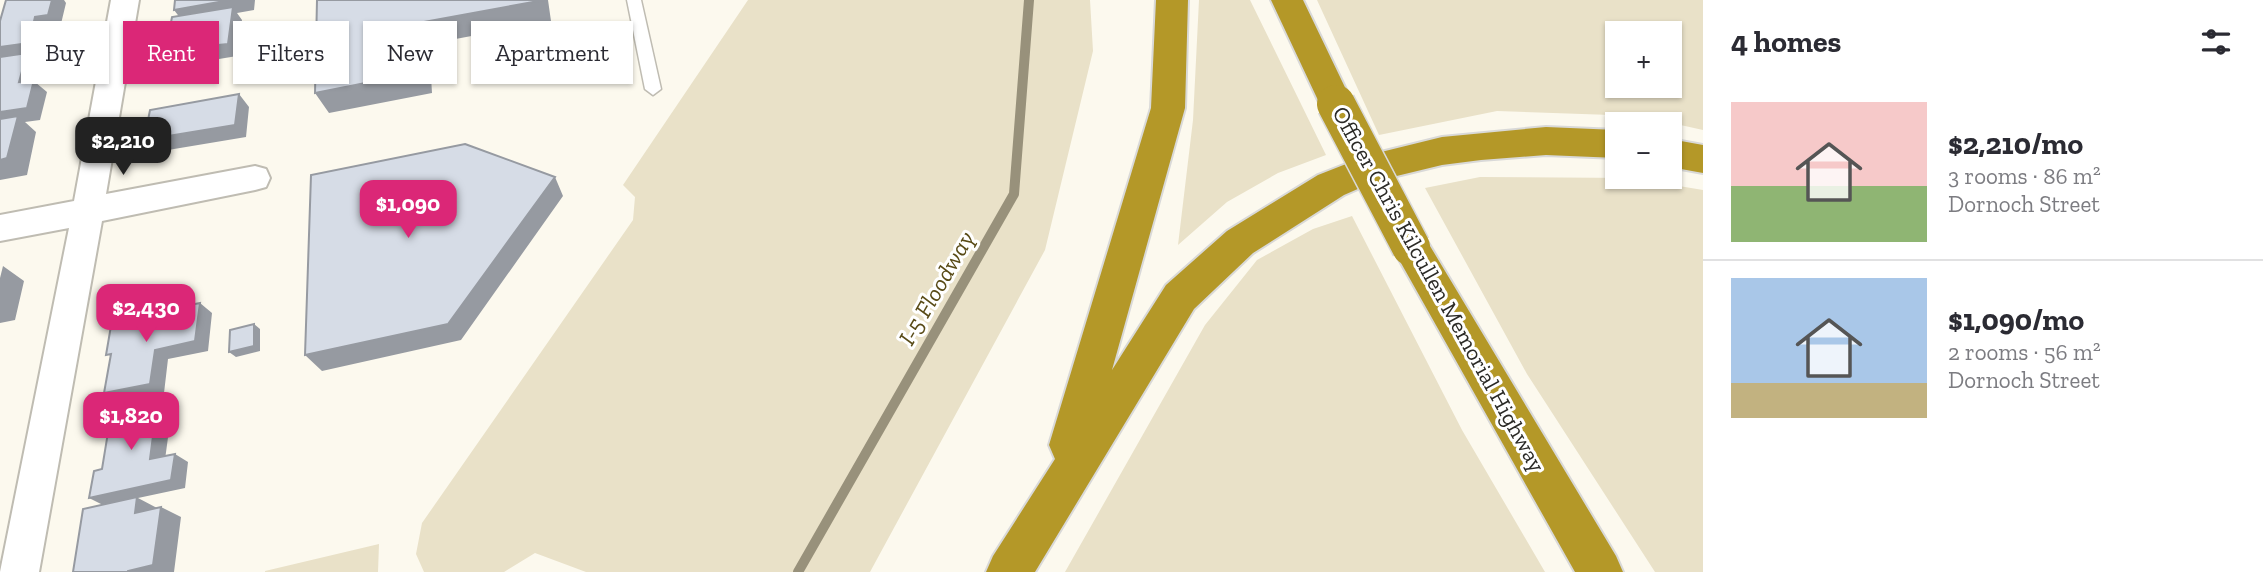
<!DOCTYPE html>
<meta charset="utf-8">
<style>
body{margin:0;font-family:"Zilla Slab",serif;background:#f7f7f7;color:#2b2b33;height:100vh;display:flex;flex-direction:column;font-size:26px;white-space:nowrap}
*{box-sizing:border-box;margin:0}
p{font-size:23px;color:#7c7c81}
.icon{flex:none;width:38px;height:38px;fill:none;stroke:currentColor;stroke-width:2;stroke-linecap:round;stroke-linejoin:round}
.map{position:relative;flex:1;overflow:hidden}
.side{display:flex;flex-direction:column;background:#fff;width:560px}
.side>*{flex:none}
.top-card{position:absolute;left:21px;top:21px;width:665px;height:63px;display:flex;gap:14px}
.fabs{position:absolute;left:1605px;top:21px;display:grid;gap:14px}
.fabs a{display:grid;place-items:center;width:77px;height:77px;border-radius:0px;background:#fff;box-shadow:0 2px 5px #0004;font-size:35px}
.price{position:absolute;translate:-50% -60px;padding:0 16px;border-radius:14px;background:#db2777;color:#fff;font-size:23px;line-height:46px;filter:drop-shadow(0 2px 4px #0008)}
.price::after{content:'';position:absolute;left:50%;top:42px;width:21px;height:16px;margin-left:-10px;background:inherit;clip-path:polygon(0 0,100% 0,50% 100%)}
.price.active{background:#222;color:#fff}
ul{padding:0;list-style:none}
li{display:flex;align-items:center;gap:21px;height:175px;padding:0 28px}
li+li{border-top:2px solid #e1e1e2}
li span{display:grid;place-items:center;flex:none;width:196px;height:140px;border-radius:0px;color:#555}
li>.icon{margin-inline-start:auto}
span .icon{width:84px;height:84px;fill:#fffc;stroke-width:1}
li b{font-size:30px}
h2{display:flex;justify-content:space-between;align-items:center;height:84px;padding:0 28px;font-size:30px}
.chip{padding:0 24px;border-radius:0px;background:#fff;box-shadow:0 2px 5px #0004;font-size:24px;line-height:63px}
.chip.active{background:#db2777;color:#fff}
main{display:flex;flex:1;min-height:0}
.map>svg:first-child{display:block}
</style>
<main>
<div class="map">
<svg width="1703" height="572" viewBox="0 0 1703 572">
<rect width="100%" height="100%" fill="#fcf9ee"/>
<path fill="#e9e1c8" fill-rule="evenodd" d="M748,0H1090L1093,51L1045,250L870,572H586L535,553L504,572H424L416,554L422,523L633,220L635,197L623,185Z
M1199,0H1250L1326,155L1278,173L1227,202L1178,245L1193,120Z
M1317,0H1703V130L1640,116L1497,111L1379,135ZM1670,33V86H1617V33Z
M1480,177L1631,178L1703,190V572H1655L1527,374L1425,188Z
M1352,216L1462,430L1545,572H1065L1205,325L1257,260L1313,229Z
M379,544L378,572H265V571Z"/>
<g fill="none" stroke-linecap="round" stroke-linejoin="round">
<path stroke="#98917b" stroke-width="10" d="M798,572L1014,194L1029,0"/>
<g stroke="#bfbcb2" stroke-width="3">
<path id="lane" d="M627,0H641L661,89L653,95L645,89Z"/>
</g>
<g stroke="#bfbcb2" stroke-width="4">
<path id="street" d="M111,0H139L106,194L255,166L266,169L270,178L266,187L255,190L102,221L39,572H0L69,228L0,241V215L74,201Z"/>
</g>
<g stroke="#d9d9d8" stroke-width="4">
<path id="highway" d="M1156,0H1188L1185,108L1112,370L1166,285L1227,231L1318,175L1369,155L1442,137L1546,127L1617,130V158L1546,155L1481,160L1442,165L1376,181L1344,195L1253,253L1194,309L1035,572H986L993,556L1055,459L1049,445L1151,108Z
M1271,0H1303L1353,104L1348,113L1336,117L1324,113Z
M1670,139L1703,145V173L1670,167Z
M1411,231L1424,236L1616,556L1623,572H1575L1392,247L1398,236Z"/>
</g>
<use href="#lane" fill="#fff" fill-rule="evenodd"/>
<use href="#street" fill="#fff" fill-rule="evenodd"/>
<use href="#highway" fill="#b49828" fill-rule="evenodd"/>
<g stroke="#d9d9d8" stroke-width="41" stroke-linecap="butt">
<path id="highway-bridge" d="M1336,104L1411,247"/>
</g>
<use href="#highway-bridge" stroke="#b49828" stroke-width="38"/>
</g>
<path fill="#969aa1" d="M52,0H64L66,3L60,28L48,30L41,55L31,57L40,65L35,82L47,92L40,120L25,122L36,132L27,175L0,180V112L19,82L0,57V47L35,17Z
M230,0H255L254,10L237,13L242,20L237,56L219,59L218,68L174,75L163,63L209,46L184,23L174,10Z
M544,0H548L551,21L429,44L432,93L329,113L315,93L418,23Z
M239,94L249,107L246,137L156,152L144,140Z
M555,177L563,196L461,340L322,371L305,355Z
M3,266L24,281L15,320L0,323V278Z
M200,303L212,313L208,351L168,359L164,393L119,403L104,393L155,350Z
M254,324L260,329V351L236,357L229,352Z
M158,398L172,408L164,467L150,459Z
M175,454L188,462L185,488L138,498L157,508L155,522L105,506L89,498Z
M161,507L181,517L174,572H128Z"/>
<path fill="#d6dce6" stroke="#969aa1" stroke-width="2" d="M6,0H52L48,15L35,17L29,43L0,47V21Z
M175,0H230L174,10Z
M317,0H544L418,23L421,72L315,93Z
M233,7L228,44L209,46L208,56L163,63L172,17Z
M27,53L19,82L34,80L27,108L0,112V57Z
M239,94L235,125L144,140L150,110Z
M18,116L7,158L0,160V119Z
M465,144L555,177L448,324L305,355L311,175Z
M200,303L195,341L155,350L150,384L104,393L111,354L106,355L112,320Z
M254,324V346L229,352L230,330Z
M158,398L150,459L175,454L171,480L89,498L94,471L102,469L112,408Z
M137,497L135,513L161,507L153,565L128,571V572H73L83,509Z"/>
<g text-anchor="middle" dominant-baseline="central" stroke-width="6" stroke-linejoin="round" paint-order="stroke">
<g font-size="23" fill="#2b2a26" stroke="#fff">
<text transform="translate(1439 289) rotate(61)">Officer Chris Kilcullen Memorial Highway</text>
</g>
<g font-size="24" font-style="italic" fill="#594b17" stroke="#fff">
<text transform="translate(936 288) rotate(-60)">I-5 Floodway</text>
</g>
</g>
</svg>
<div class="fabs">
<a>+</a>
<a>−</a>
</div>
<b class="price active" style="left:123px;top:177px">$2,210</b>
<b class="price" style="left:408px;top:240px">$1,090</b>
<b class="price" style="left:146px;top:344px">$2,430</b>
<b class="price" style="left:131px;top:452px">$1,820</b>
<div class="top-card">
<a class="chip">Buy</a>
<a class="chip active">Rent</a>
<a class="chip">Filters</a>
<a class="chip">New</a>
<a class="chip">Apartment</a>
</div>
</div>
<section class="side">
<h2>4 homes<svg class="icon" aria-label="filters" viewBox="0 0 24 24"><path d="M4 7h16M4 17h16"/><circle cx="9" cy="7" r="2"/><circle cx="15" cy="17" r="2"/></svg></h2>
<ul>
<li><span style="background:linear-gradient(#f6c9c9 60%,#8fb573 0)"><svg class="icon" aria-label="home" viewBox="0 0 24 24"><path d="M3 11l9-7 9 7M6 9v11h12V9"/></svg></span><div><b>$2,210/mo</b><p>3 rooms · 86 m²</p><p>Dornoch Street</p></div></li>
<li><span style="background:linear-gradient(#a9c7e8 75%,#c2b280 0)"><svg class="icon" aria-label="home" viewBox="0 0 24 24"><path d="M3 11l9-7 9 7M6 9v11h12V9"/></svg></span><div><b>$1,090/mo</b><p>2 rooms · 56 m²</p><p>Dornoch Street</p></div></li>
</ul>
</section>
</main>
